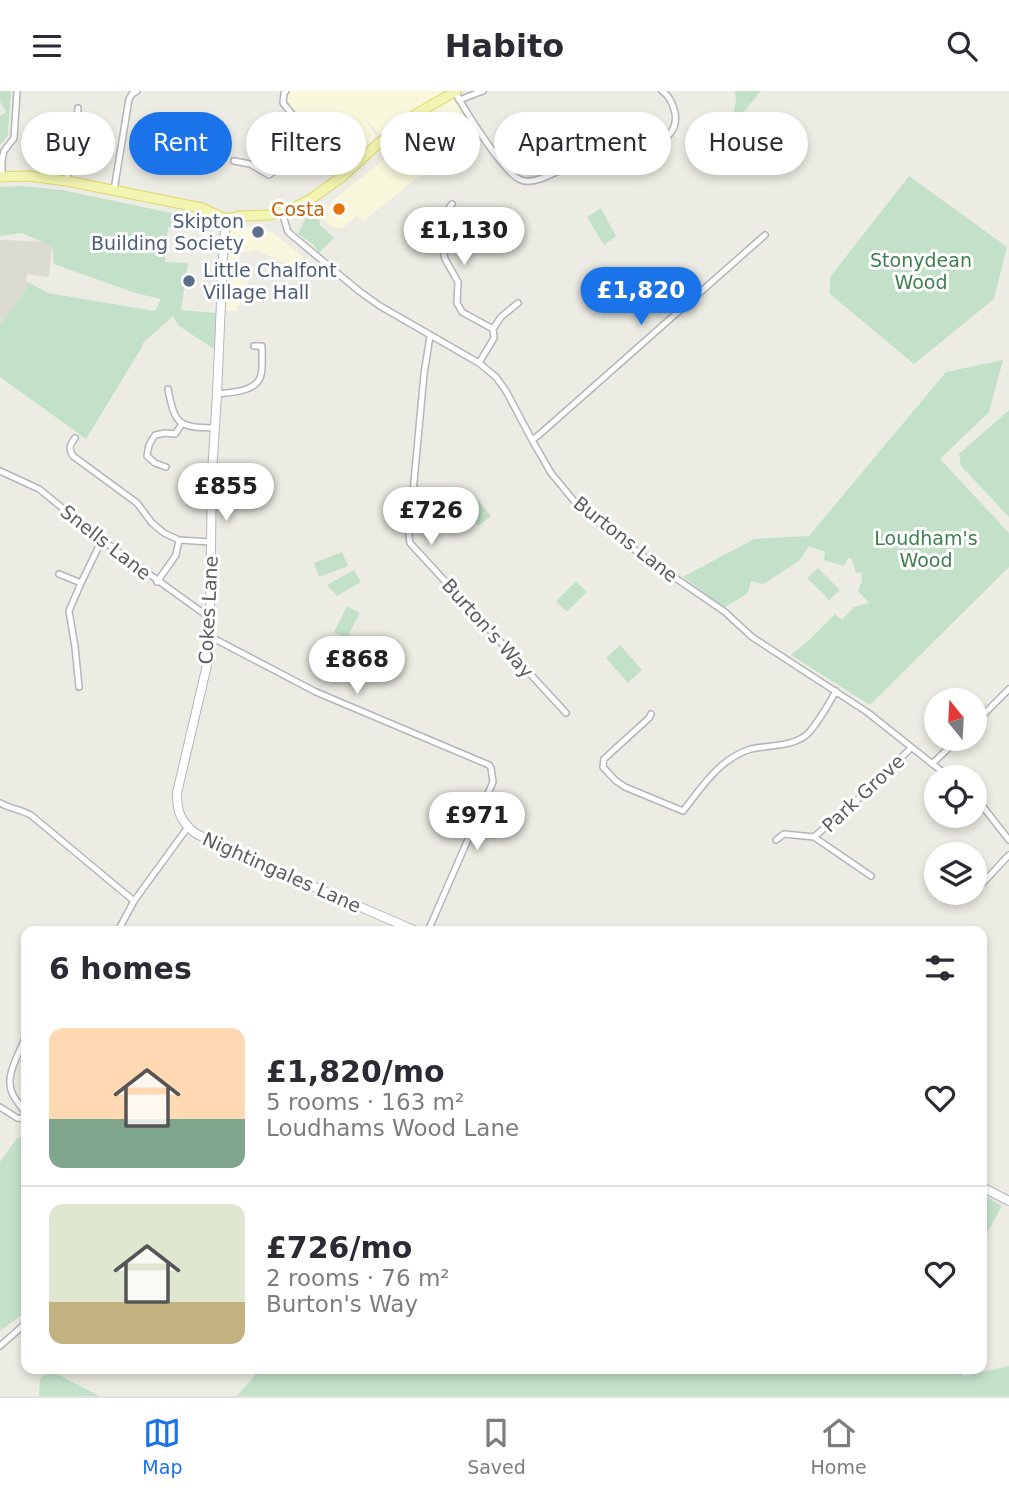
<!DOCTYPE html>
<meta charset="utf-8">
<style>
body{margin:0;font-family:"DejaVu Sans",sans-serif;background:#f7f7f7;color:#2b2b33;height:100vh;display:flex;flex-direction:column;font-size:26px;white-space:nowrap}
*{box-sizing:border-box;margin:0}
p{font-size:23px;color:#7c7c81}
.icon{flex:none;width:38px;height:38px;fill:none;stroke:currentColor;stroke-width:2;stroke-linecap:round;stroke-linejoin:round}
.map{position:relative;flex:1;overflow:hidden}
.panel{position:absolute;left:21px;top:835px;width:966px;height:448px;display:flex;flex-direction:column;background:#fff;border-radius:14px;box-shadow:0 4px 10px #0003}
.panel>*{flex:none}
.banner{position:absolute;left:21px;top:21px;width:968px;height:63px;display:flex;gap:14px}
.needle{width:46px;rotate:342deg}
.controls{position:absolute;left:924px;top:597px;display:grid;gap:14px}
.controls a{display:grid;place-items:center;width:63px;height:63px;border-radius:50%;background:#fff;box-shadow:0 4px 10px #0003;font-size:35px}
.price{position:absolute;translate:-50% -60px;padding:0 16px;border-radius:24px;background:#fff;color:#222;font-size:23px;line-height:46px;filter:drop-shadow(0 2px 4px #0008)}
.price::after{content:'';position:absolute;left:50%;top:42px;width:21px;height:16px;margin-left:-10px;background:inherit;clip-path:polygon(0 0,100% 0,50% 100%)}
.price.on{background:#1a73e8;color:#fff}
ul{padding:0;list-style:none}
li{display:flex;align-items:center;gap:21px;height:175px;padding:0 28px}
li+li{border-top:2px solid #e1e1e2}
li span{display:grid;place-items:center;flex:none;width:196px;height:140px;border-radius:14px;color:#555}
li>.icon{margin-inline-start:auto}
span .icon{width:84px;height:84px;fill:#fffc;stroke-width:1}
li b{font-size:30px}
h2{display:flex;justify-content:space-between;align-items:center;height:84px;padding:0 28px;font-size:30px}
.chip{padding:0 24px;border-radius:32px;background:#fff;box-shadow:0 4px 10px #0003;font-size:24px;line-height:63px}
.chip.on{background:#1a73e8;color:#fff}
header{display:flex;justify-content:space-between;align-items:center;height:91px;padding:0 28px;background:#fff;font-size:32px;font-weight:600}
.tabs{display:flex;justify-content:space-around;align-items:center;height:98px;border-top:2px solid #e1e1e2;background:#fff;font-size:19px;color:#7c7c81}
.tabs a{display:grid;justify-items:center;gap:4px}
.tabs .on{color:#1a73e8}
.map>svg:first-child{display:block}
</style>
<header><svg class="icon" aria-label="menu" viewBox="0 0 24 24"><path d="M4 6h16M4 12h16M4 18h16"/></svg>Habito<svg class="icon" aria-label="search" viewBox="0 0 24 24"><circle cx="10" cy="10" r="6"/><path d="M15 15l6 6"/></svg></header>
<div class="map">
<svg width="1009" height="1305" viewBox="0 0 1009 1305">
<rect width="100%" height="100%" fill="#ecece4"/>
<path fill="#f9f8dc" d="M281,0H456L470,27L473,36L444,54L447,63L363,130L357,125L342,137H336L331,135L327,132L324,127L327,118L336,107L395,60L363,25L376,45L339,80L316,51Z
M241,133L272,141L314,175L304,184L292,174L256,159L241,162L238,173L254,177L236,220L225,219L229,143Z"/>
<path fill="#dcdbd2" d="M0,149L52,151L49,186L27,183L26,191L30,192L0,235Z"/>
<path fill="#c3e1c9" d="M0,0H11L8,42L7,46L0,54V25L6,21L0,10Z
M735,0H761L731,36L736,10Z
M909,85L1007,156L994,208L914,273L830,203V186Z
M22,95L62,99L204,129L202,139L168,136L165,171L188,172L181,219L216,222L214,258L179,235L173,225L143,252L142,256L86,348L0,286V235L30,192L48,202L155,220L161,208L135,202L54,173L52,155L22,142L0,145V96Z
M315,117L318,119L320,134L334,147L319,162L313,153L298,143L307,124Z
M601,117L616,145L604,154L587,126Z
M1003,269L989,321L940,368L1009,442V476L870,614L791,564L808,550L835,523L842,529L854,516L869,512L858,500L862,490L861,481L856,482L851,467H848L844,475L824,469L825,461L809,455L799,470L763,493L751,490L748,502L724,517L683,486L754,448L809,445L946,281Z
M1009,319V426L961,375L959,363Z
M472,402L491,425L478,435L460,413Z
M342,461L348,475L319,486L314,472Z
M818,477L840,499L829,509L807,487Z
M354,479L361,491L337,505L327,494Z
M576,490L587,501L567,521L556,510Z
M347,515L360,522L347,547L334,541Z
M620,554L642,579L628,592L606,567Z
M26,1043V1221L0,1240V1071L17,1047Z
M982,1103L1002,1115L982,1151Z
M1009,1275V1305H237L260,1278H957L964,1285Z
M50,1279L99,1305H39L40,1288Z"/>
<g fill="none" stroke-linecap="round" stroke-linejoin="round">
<g stroke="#b4b5b9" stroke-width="8">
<path id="street" d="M286,0L284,2L283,12L343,85
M455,1C465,19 504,83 521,89C538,96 568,72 586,68C612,60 682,62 675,22C673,13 670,5 662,0
M459,9L483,0
M234,70L250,73L269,84L316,51
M2,85V69L4,60L14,47L17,0
M67,90L69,72L75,60L78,17
M114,99L129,8L132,3L137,0
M452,113L442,126L439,140L445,168L458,191L457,212L462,221L493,238L494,247L479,272
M282,121L288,141L359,200L380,215L479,272L496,286L506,300L532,349L551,382L575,411L598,431L639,462L725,521L752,546L867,621L949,686
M493,238L501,226L518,212
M430,245L424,283L409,445L410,452L566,622
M168,298C175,335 179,336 215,337
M217,303C232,301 257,301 261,284C263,276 262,264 262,255H254
M75,347C70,354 68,357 73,365L137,412L152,432L164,442L179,449L211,451
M532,349L540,343L765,144
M166,376L155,372L147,365L149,354L155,344L165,342L175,343L182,333
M0,380L39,398L102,449L210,527
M59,483L81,492
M157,491L176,464L179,449
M209,545L316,601L489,674L491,677L493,691L428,840
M79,596L75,556L69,520L81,492L102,449
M651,623L649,627L604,668L603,676L616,690L625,696L683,720C702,696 720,667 751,658C768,654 790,656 805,645C815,638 829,612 836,600
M975,632L1009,598
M932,673L958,648
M975,708L984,717L1009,749
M0,712C10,718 22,718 32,725L134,810
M814,746L865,702L911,657
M776,749L784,743L814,746L871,785
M975,796L980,795L1009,764
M118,840L134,810L188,736
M26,944C20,963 3,985 13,1004C17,1011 22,1017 26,1023
M0,1016L17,1027L26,1028
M0,1255L26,1232"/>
</g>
<g stroke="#b5b6bc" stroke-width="10">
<path id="secondary" d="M226,128L223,166L217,303L212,382L210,527L207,574L177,702C177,720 180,730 195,742L243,767L296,788L416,840
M982,1096L1009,1110"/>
</g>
<g stroke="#dfd66a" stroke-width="11">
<path id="primary" d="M0,86L28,85L67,90L202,117L226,128L240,125L270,124L295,116L311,108L343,85L379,52L416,23L456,0"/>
</g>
<use href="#street" stroke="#fff" stroke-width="5"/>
<use href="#secondary" stroke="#fff" stroke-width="8"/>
<use href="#primary" stroke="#f2f5b1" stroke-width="9"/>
</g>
<circle fill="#e8710a" stroke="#fff" stroke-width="2.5" cx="339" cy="118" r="7"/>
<g fill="#5c6f8a" stroke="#fff" stroke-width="2.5">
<circle cx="258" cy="141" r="7"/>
<circle cx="189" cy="190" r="7"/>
</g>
<g text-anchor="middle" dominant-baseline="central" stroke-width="6" stroke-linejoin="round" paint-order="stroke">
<g font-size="19" fill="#c56008" stroke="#fff" text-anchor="end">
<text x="325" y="118">Costa</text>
</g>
<g font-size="19" fill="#4e5e75" stroke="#fff" text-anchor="end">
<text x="244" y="130">Skipton<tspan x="244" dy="22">Building Society</tspan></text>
<text x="203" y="179" text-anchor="start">Little Chalfont<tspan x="203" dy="22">Village Hall</tspan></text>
</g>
<g font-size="19" fill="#3f7e4f" stroke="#fff">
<text x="921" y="169">Stonydean<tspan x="921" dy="22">Wood</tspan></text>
<text x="926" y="447">Loudham's<tspan x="926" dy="22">Wood</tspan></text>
</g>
<g font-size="19" fill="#5c5d62" stroke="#fff">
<text transform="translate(626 448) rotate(38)">Burtons Lane</text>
<text transform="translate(106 451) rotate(38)">Snells Lane</text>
<text transform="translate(208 519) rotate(-87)">Cokes Lane</text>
<text transform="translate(488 537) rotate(48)">Burton's Way</text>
<text transform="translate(863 702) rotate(-43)">Park Grove</text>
<text transform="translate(282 781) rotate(24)">Nightingales Lane</text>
</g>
</g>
</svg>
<div class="controls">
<a><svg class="needle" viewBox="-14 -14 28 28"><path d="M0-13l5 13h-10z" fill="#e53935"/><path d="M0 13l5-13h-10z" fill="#7c7c81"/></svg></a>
<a><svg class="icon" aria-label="locate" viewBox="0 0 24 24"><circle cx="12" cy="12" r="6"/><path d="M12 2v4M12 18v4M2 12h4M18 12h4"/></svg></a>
<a><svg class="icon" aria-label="layers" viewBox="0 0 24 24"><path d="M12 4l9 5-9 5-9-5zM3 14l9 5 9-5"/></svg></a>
</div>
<b class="price" style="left:464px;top:176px">£1,130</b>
<b class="price on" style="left:641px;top:236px">£1,820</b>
<b class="price" style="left:226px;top:432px">£855</b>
<b class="price" style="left:431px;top:456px">£726</b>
<b class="price" style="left:357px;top:605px">£868</b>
<b class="price" style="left:477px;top:761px">£971</b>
<div class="banner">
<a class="chip">Buy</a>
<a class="chip on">Rent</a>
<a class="chip">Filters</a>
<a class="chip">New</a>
<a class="chip">Apartment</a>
<a class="chip">House</a>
</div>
<section class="panel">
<h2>6 homes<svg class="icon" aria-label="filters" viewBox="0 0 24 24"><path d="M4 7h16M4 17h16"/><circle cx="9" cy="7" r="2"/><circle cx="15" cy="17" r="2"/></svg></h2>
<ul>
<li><span style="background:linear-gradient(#ffd9b3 65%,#7fa58c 0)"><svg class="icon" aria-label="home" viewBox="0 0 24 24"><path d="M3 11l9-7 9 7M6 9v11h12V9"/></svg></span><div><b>£1,820/mo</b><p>5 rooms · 163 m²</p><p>Loudhams Wood Lane</p></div><svg class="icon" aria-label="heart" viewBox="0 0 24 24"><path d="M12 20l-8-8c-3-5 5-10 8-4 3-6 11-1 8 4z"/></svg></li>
<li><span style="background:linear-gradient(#dfe7d0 70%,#c2b280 0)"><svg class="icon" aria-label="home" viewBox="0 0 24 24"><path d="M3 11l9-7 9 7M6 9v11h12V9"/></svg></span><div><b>£726/mo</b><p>2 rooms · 76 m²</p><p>Burton's Way</p></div><svg class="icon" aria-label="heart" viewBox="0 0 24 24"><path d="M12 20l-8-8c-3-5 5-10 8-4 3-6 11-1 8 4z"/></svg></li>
</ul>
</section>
</div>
<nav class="tabs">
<a class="on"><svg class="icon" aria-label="map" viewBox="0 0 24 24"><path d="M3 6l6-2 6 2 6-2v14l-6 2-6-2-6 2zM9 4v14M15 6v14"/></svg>Map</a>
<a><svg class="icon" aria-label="saved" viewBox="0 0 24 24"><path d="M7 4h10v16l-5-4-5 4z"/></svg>Saved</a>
<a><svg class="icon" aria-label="home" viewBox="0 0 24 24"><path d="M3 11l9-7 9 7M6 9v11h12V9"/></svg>Home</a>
</nav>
